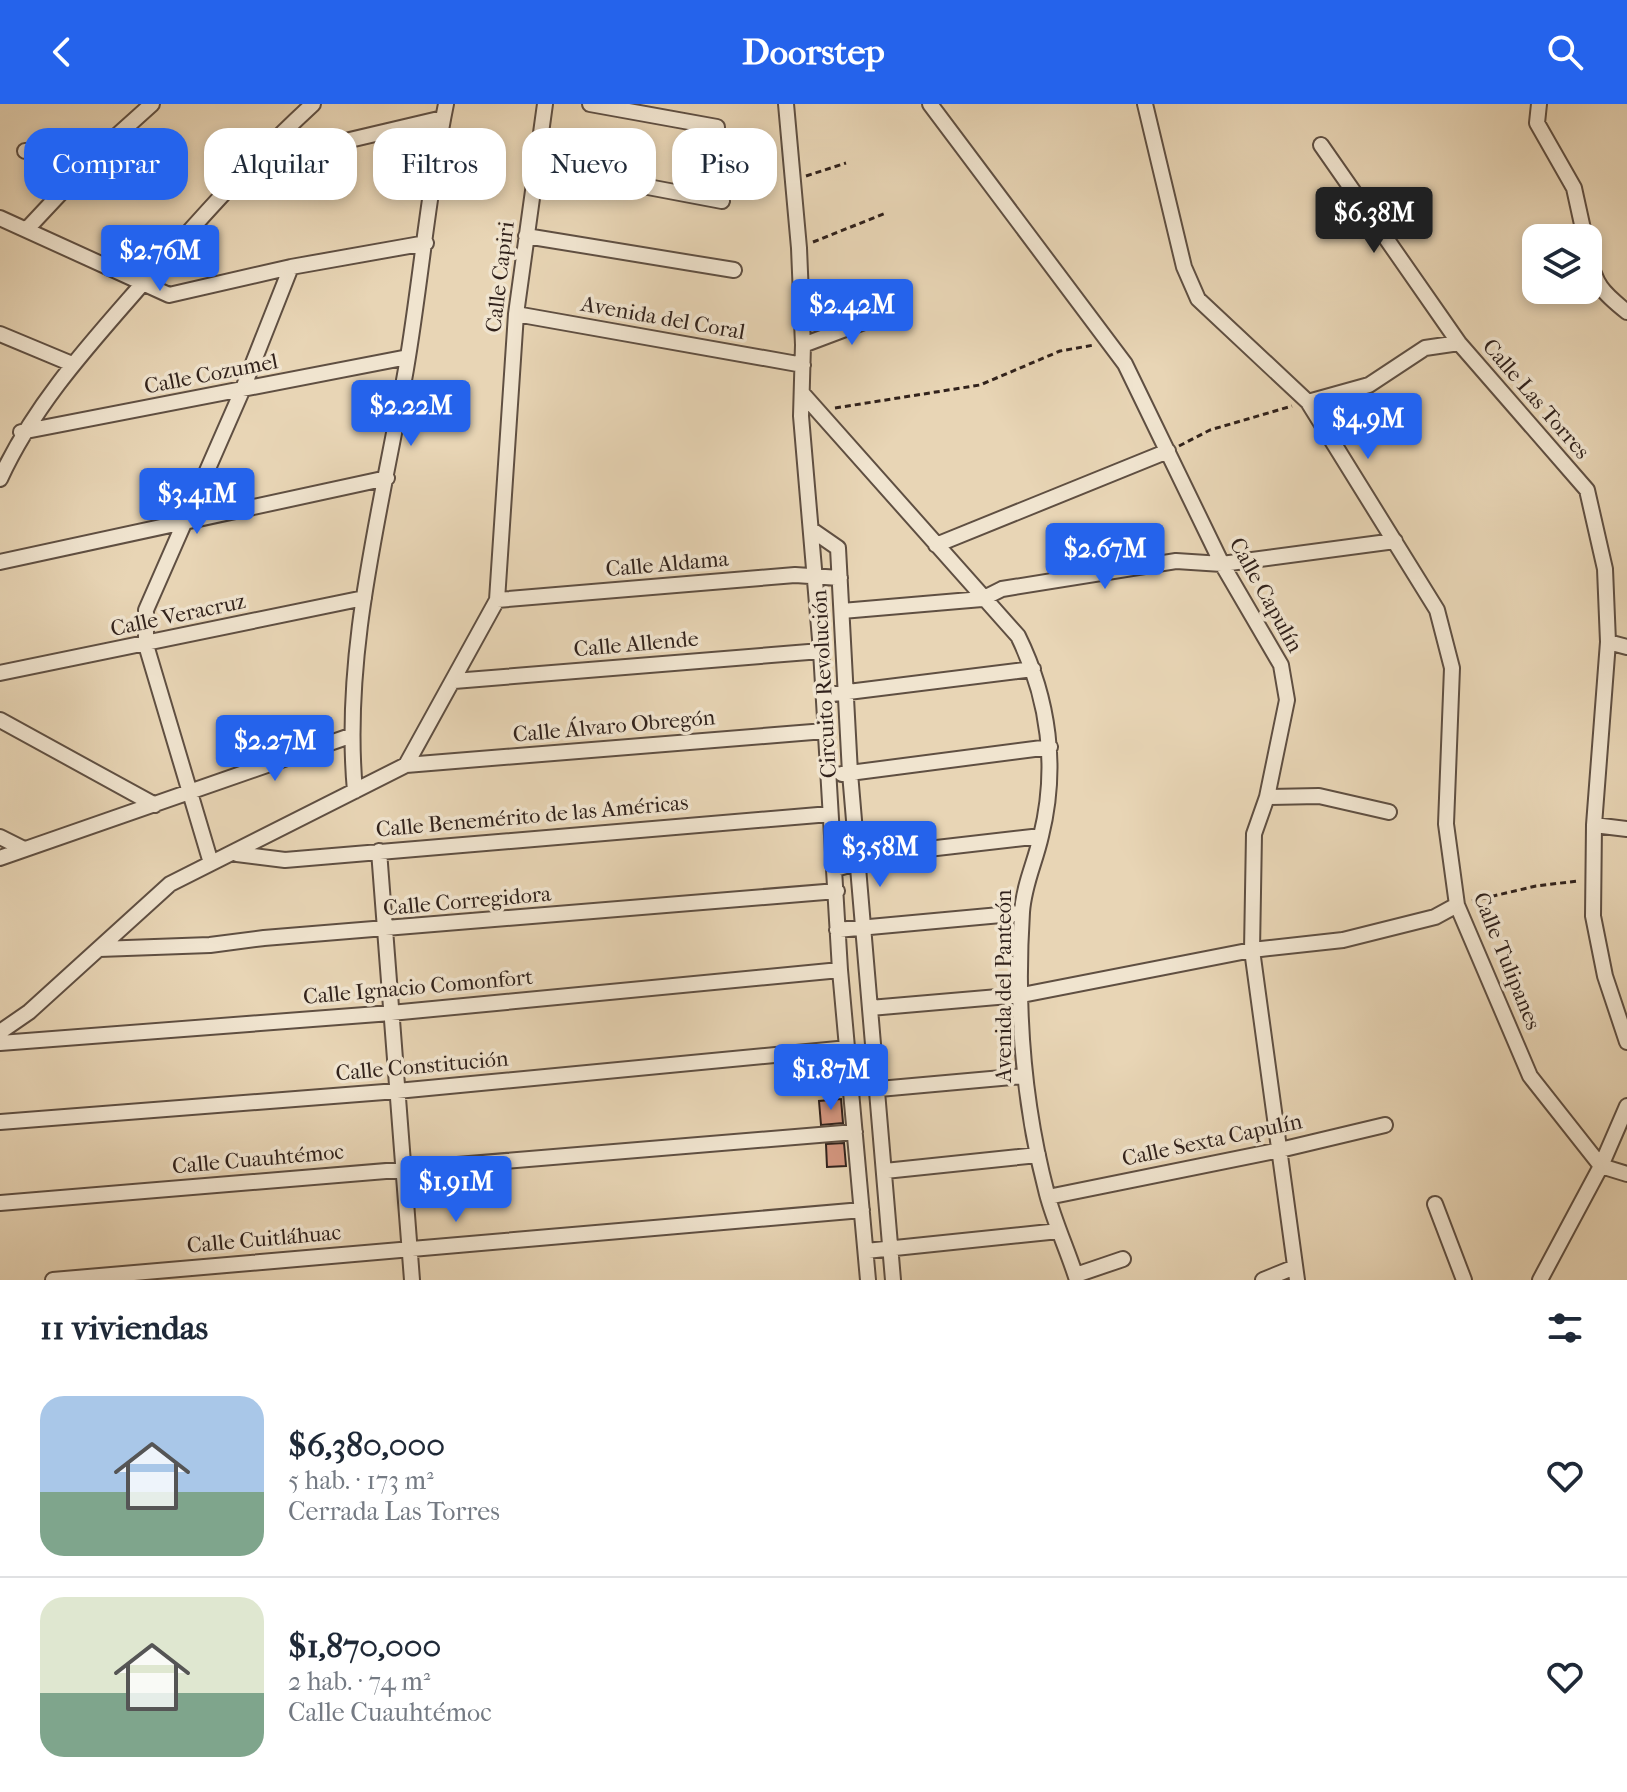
<!DOCTYPE html>
<html lang="es">
<meta charset="utf-8">
<style>
body{margin:0;font-family:"IM FELL French Canon",serif;background:#f6f6f7;color:#1f2937;height:100vh;display:flex;flex-direction:column;font-size:30px;white-space:nowrap}
*{box-sizing:border-box;margin:0}
p{font-size:26px;color:#747a83}
.icon{flex:none;width:44px;height:44px;fill:none;stroke:currentColor;stroke-width:2;stroke-linecap:round;stroke-linejoin:round}
.map{position:relative;height:1176px;overflow:hidden}
.sheet{display:flex;flex-direction:column;background:#fff;flex:1}
.sheet>*{flex:none}
.banner{position:absolute;left:24px;top:24px;width:800px;height:72px;display:flex;gap:16px}
.controls{position:absolute;left:1522px;top:120px;display:grid;gap:16px}
.controls a{display:grid;place-items:center;width:80px;height:80px;border-radius:16px;background:#fff;box-shadow:0 4px 12px #0003;font-size:40px}
.price{position:absolute;translate:-50% -68px;padding:0 18px;border-radius:8px;background:#2563eb;color:#fff;font-size:26px;line-height:52px;filter:drop-shadow(0 2px 4px #0008)}
.price::after{content:'';position:absolute;left:50%;top:48px;width:24px;height:18px;margin-left:-12px;background:inherit;clip-path:polygon(0 0,100% 0,50% 100%)}
.price.on{background:#222;color:#fff}
ul{padding:0;list-style:none}
li{display:flex;align-items:center;gap:24px;height:200px;padding:0 40px}
li+li{border-top:2px solid #e0e1e3}
li span{display:grid;place-items:center;flex:none;width:224px;height:160px;border-radius:24px;color:#555}
li>.icon{margin-inline-start:auto}
span .icon{width:96px;height:96px;fill:#fffc;stroke-width:1}
li b{font-size:34px}
h2{display:flex;justify-content:space-between;align-items:center;height:96px;padding:0 40px;font-size:34px}
.pill{padding:0 28px;border-radius:24px;background:#fff;box-shadow:0 4px 12px #0003;font-size:28px;line-height:72px}
.pill.on{background:#2563eb;color:#fff}
header{display:flex;justify-content:space-between;align-items:center;height:104px;padding:0 40px;background:#2563eb;color:#fff;font-size:36px;font-weight:700}
.map>svg:first-child{display:block}
</style>
<header><svg class="icon" aria-label="back" viewBox="0 0 24 24"><path d="M15 5l-7 7 7 7"/></svg>Doorstep<svg class="icon" aria-label="search" viewBox="0 0 24 24"><circle cx="10" cy="10" r="6"/><path d="M15 15l6 6"/></svg></header>
<div class="map">
<svg width="1627" height="1176" viewBox="0 0 1627 1176">
<rect width="100%" height="100%" fill="#e8d5b5"/>
<filter id="stains"><feTurbulence type="fractalNoise" baseFrequency=".0025" numOctaves="4"/><feColorMatrix values="0 0 0 0 .2 0 0 0 0 .09 0 0 0 0 .02 0 0 0 .5 -.17"/></filter>
<radialGradient id="worn" r=".72"><stop offset=".6" stop-color="#630" stop-opacity="0"/><stop offset="1" stop-color="#630" stop-opacity=".3"/></radialGradient>
<path fill="#d4967f" stroke="#31221c" stroke-width="2" d="M841,995L843,1019L821,1021L819,997Z
M844,1039L846,1062L827,1063L826,1040Z"/>
<g fill="none" stroke-linecap="round" stroke-linejoin="round">
<g stroke="#5f4f42" stroke-width="18">
<path id="minor" d="M590,0L717,23
M786,0L799,144L803,241L801,312L821,547L840,866L868,1176
M930,0L1125,260L1222,460L1281,561L1287,596L1267,693L1254,730L1252,846L1297,1176
M1145,0L1184,163L1198,195L1308,298L1437,506L1452,564L1446,720L1457,801L1530,972L1601,1062L1627,1070
M1539,0L1537,19L1574,84L1585,134
M1321,41L1459,239L1587,386L1605,465L1608,538L1594,721L1593,812L1605,872L1627,938
M25,47L102,45
M248,60L443,14
M537,62L722,97
M0,114L169,191L291,163L426,139
M27,125L102,45L152,0
M526,132L734,166
M1588,149C1595,181 1602,188 1627,208
M516,210L803,261
M0,230L72,260
M803,241L888,209
M802,289L1018,532C1049,595 1058,664 1041,732C1035,759 1024,780 1022,808C1016,902 1023,999 1047,1090C1055,1120 1068,1147 1077,1176
M1308,298L1369,281L1425,244L1459,239
M21,328L408,253
M0,375C35,299 90,240 144,178C199,116 252,56 313,0
M812,426L838,444L850,669L893,1176
M936,441L1168,347
M0,458L387,374
M497,496L795,471L840,474
M842,507L982,495L1002,485L1176,457L1222,460L1395,437
M1608,538L1627,543
M0,569L364,494
M454,577L821,547
M824,591L1033,565
M0,616L155,701
M406,661L825,627
M842,670L1050,643
M355,687C342,547 382,403 406,265C421,177 428,87 446,0
M1267,693L1319,692L1389,708
M1594,721L1627,725
M0,733L24,745
M379,747L412,1176
M237,750L285,756L830,710
M0,754L350,632
M211,759L146,541V506L242,287L291,163
M835,765L893,749L1041,732
M837,826L1022,809
M99,845L210,841L264,834L837,787
M870,904L1022,891L1252,846L1343,836L1435,813L1457,801
M0,928L29,908L170,780L406,661L497,496L516,210L545,0
M0,939L391,909L840,866
M879,985L1024,972
M0,1018L397,987L848,944
M885,1067L1038,1051
M1048,1093L1280,1046L1385,1021
M0,1099L855,1028
M1435,1100L1464,1176
M866,1147L1059,1127
M1076,1171L1123,1155
M53,1176L862,1106
M1263,1176L1295,1163
M1540,1176L1601,1062L1627,1002"/>
</g>
<path stroke="#31221c" stroke-width="3" stroke-dasharray="6 4" stroke-linecap="butt" d="M806,72L846,59
M813,138L886,109
M835,304L980,281L1060,247L1094,241
M1179,342L1210,326L1292,302
M1472,797L1536,782L1578,777"/>
<use href="#minor" stroke="#f0e4cf" stroke-width="14"/>
</g>
<g text-anchor="middle" dominant-baseline="central" stroke-width="7" stroke-linejoin="round" paint-order="stroke">
<g font-size="22" fill="#31221c" stroke="#f0e4cf">
<text transform="translate(500 173) rotate(-83)">Calle Capiri</text>
<text transform="translate(663 214) rotate(10)">Avenida del Coral</text>
<text transform="translate(211 270) rotate(-11)">Calle Cozumel</text>
<text transform="translate(1536 295) rotate(49)">Calle Las Torres</text>
<text transform="translate(667 460) rotate(-5)">Calle Aldama</text>
<text transform="translate(1266 491) rotate(61)">Calle Capulín</text>
<text transform="translate(178 511) rotate(-12)">Calle Veracruz</text>
<text transform="translate(636 540) rotate(-5)">Calle Allende</text>
<text transform="translate(824 580) rotate(-93)">Circuito Revolución</text>
<text transform="translate(614 622) rotate(-5)">Calle Álvaro Obregón</text>
<text transform="translate(532 712) rotate(-5)">Calle Benemérito de las Américas</text>
<text transform="translate(467 797) rotate(-5)">Calle Corregidora</text>
<text transform="translate(1507 857) rotate(68)">Calle Tulipanes</text>
<text transform="translate(1004 882) rotate(-90)">Avenida del Panteón</text>
<text transform="translate(418 883) rotate(-5)">Calle Ignacio Comonfort</text>
<text transform="translate(422 962) rotate(-5)">Calle Constitución</text>
<text transform="translate(1212 1036) rotate(-12)">Calle Sexta Capulín</text>
<text transform="translate(258 1055) rotate(-5)">Calle Cuauhtémoc</text>
<text transform="translate(264 1135) rotate(-5)">Calle Cuitláhuac</text>
</g>
</g>
<rect width="100%" height="100%" filter="url(#stains)"/>
<rect width="100%" height="100%" fill="url(#worn)"/>
</svg>
<div class="controls">
<a><svg class="icon" aria-label="layers" viewBox="0 0 24 24"><path d="M12 4l9 5-9 5-9-5zM3 14l9 5 9-5"/></svg></a>
</div>
<b class="price on" style="left:1374px;top:151px">$6.38M</b>
<b class="price" style="left:160px;top:189px">$2.76M</b>
<b class="price" style="left:852px;top:243px">$2.42M</b>
<b class="price" style="left:411px;top:344px">$2.22M</b>
<b class="price" style="left:1368px;top:357px">$4.9M</b>
<b class="price" style="left:197px;top:432px">$3.41M</b>
<b class="price" style="left:1105px;top:487px">$2.67M</b>
<b class="price" style="left:275px;top:679px">$2.27M</b>
<b class="price" style="left:880px;top:785px">$3.58M</b>
<b class="price" style="left:831px;top:1008px">$1.87M</b>
<b class="price" style="left:456px;top:1120px">$1.91M</b>
<div class="banner">
<a class="pill on">Comprar</a>
<a class="pill">Alquilar</a>
<a class="pill">Filtros</a>
<a class="pill">Nuevo</a>
<a class="pill">Piso</a>
</div>
</div>
<section class="sheet">
<h2>11 viviendas<svg class="icon" aria-label="filters" viewBox="0 0 24 24"><path d="M4 7h16M4 17h16"/><circle cx="9" cy="7" r="2"/><circle cx="15" cy="17" r="2"/></svg></h2>
<ul>
<li><span style="background:linear-gradient(#a9c7e8 60%,#7fa58c 0)"><svg class="icon" aria-label="home" viewBox="0 0 24 24"><path d="M3 11l9-7 9 7M6 9v11h12V9"/></svg></span><div><b>$6,380,000</b><p>5 hab. · 173 m²</p><p>Cerrada Las Torres</p></div><svg class="icon" aria-label="heart" viewBox="0 0 24 24"><path d="M12 20l-8-8c-3-5 5-10 8-4 3-6 11-1 8 4z"/></svg></li>
<li><span style="background:linear-gradient(#dfe7d0 60%,#7fa58c 0)"><svg class="icon" aria-label="home" viewBox="0 0 24 24"><path d="M3 11l9-7 9 7M6 9v11h12V9"/></svg></span><div><b>$1,870,000</b><p>2 hab. · 74 m²</p><p>Calle Cuauhtémoc</p></div><svg class="icon" aria-label="heart" viewBox="0 0 24 24"><path d="M12 20l-8-8c-3-5 5-10 8-4 3-6 11-1 8 4z"/></svg></li>
</ul>
</section>
